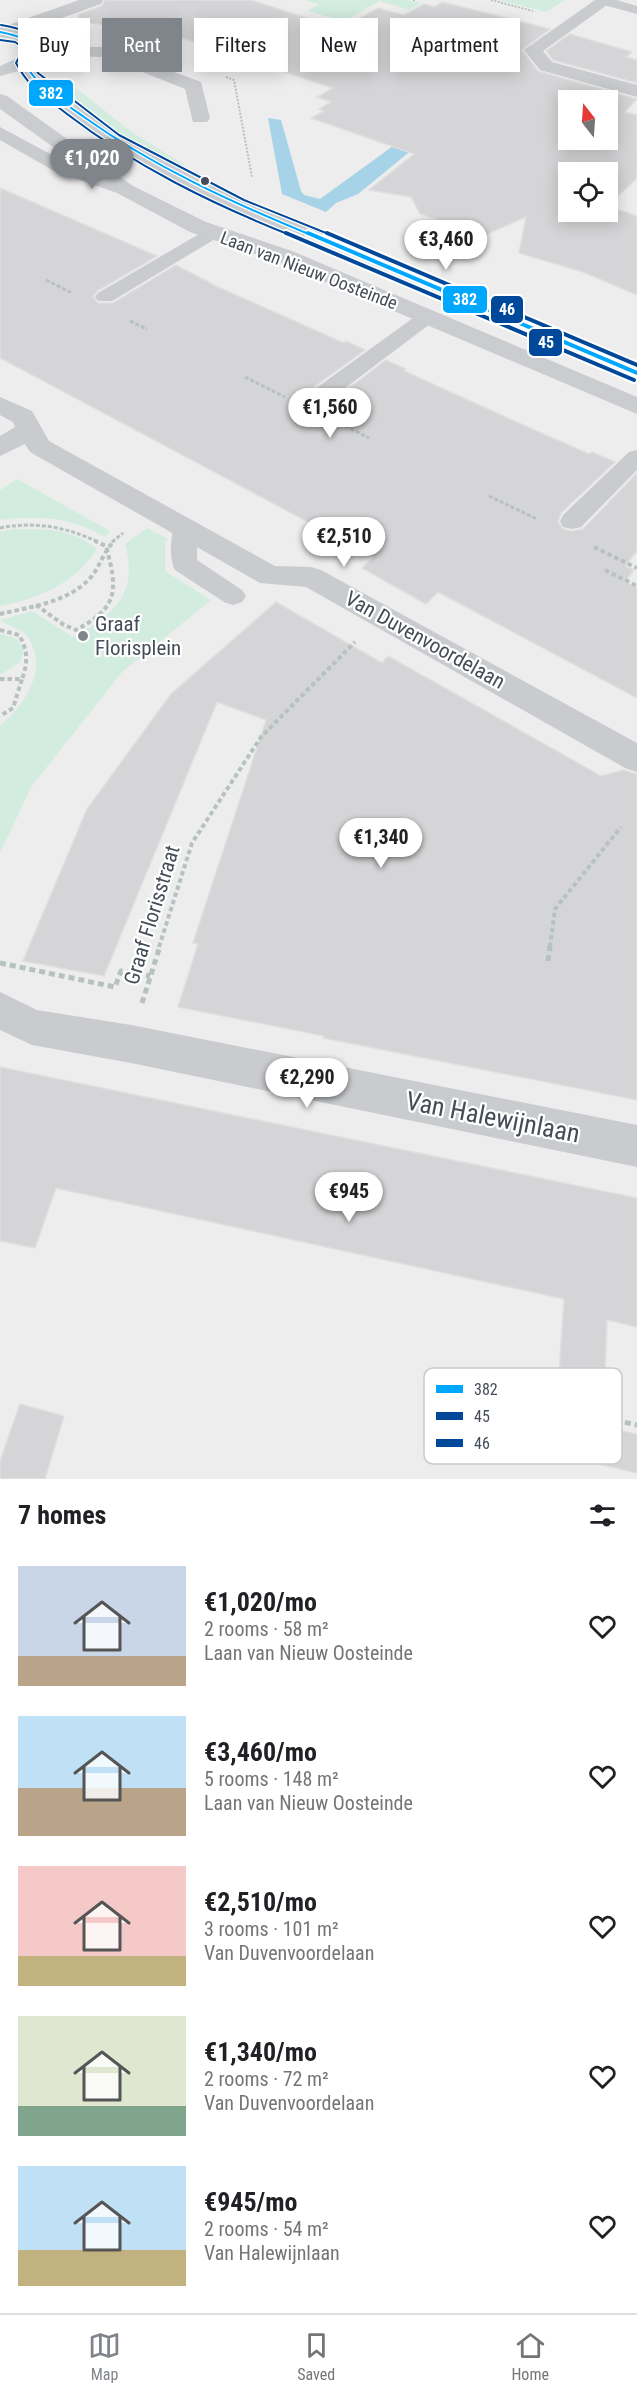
<!DOCTYPE html>
<meta charset="utf-8">
<style>
body{margin:0;font-family:"Roboto Condensed",sans-serif;background:#f6f6f6;color:#202124;height:100vh;display:flex;flex-direction:column;font-size:22px;white-space:nowrap}
*{box-sizing:border-box;margin:0}
p{font-size:20px;color:#757577}
.icon{flex:none;width:33px;height:33px;fill:none;stroke:currentColor;stroke-width:2;stroke-linecap:round;stroke-linejoin:round}
.map{position:relative;height:1479px;overflow:hidden}
.details{display:flex;flex-direction:column;background:#fff;flex:1}
.details>*{flex:none}
.top-card{position:absolute;left:18px;top:18px;width:602px;height:54px;display:flex;gap:12px}
.needle{width:39px;rotate:343deg}
.tools{position:absolute;left:558px;top:90px;display:grid;gap:12px}
.tools a{display:grid;place-items:center;width:60px;height:60px;border-radius:0px;background:#fff;box-shadow:0 3px 15px #0003;font-size:30px}
.price{position:absolute;translate:-50% -51px;padding:0 14px;border-radius:21px;background:#fff;color:#222;font-size:20px;line-height:39px;filter:drop-shadow(0 2px 3px #0008)}
.price::after{content:'';position:absolute;left:50%;top:36px;width:18px;height:14px;margin-left:-9px;background:inherit;clip-path:polygon(0 0,100% 0,50% 100%)}
.price.active{background:#80858c;color:#fff}
ul{padding:0;list-style:none}
li{display:flex;align-items:center;gap:18px;height:150px;padding:0 18px}
li span{display:grid;place-items:center;flex:none;width:168px;height:120px;border-radius:0px;color:#555}
li>.icon{margin-inline-start:auto}
span .icon{width:72px;height:72px;fill:#fffc;stroke-width:1}
li b{font-size:26px}
h2{display:flex;justify-content:space-between;align-items:center;height:72px;padding:0 18px;font-size:26px}
.pill{padding:0 21px;border-radius:0px;background:#fff;box-shadow:0 3px 15px #0003;font-size:21px;line-height:54px}
.pill.active{background:#80858c;color:#fff}
.dock{display:flex;justify-content:space-around;align-items:center;height:84px;border-top:2px solid #e0e0e0;background:#fff;font-size:16px;color:#757577}
.dock a{display:grid;justify-items:center;gap:3px}
.dock .active{color:#80858c}
.map>svg:first-child{display:block}
</style>
<div class="map">
<svg width="637" height="1479" viewBox="0 0 637 1479">
<rect width="100%" height="100%" fill="#eeeded"/>
<path fill="#d2ecdf" d="M304,0H408L421,3L410,10L379,1L345,21L308,11L319,4Z
M499,0H565L546,12Z
M67,81L133,133L186,166C151,165 81,108 52,85Z
M17,479L110,531L105,537C71,517 38,515 0,520V490Z
M147,528L168,539L165,542V571L211,600L122,672L31,787L0,853V726C25,704 50,669 27,636C22,629 7,626 0,620L32,611L73,637C114,615 139,593 125,544Z
M14,529C45,529 72,528 97,549C76,583 38,599 0,606V532Z
M0,634L16,638L24,649L20,662L0,675Z"/>
<path fill="#a7d3e9" d="M444,109L457,113L358,194L336,203L326,212L282,194L268,118L281,120L301,191L304,195L320,199Z"/>
<path fill="#d5d5d7" stroke="#dfdfe0" stroke-width="1.5" fill-rule="evenodd" d="M105,0H251L341,29L378,8L404,15L424,4L435,7L442,2L550,29L522,50L538,71L637,99L625,112L637,115V178L608,206L637,216V295L583,272L519,253L526,217L469,242L467,229L420,214L411,197L369,190L414,154L311,118L324,111L319,109L331,102L317,97L333,88L182,38L78,21L79,14L102,6ZM568,100H608V140H568ZM568,172H608V212H568Z
M570,34L632,52L626,57L637,60V83L553,60L546,51Z
M0,188L157,256L97,291L93,297L98,303H113L176,265L218,287L344,343L346,341L365,350L307,392L303,400L308,406H325L386,360L406,369L404,371L514,421L589,454L592,452L615,462L561,513L558,522L563,529L572,531L583,529L637,473V551L625,566L634,570L625,582L637,588V698L438,592L426,604L362,568L374,557L0,358Z
M276,602L382,663L388,656L601,776L623,770L637,774V1100L323,1038L324,1036L178,1007L198,944L193,943L266,720L217,702L104,976L23,961L87,809L171,694Z
M0,1067L637,1198V1327L607,1320L603,1427L637,1434V1473L424,1424L430,1385L556,1417L564,1299L56,1188L35,1248L0,1241Z
M20,1404L64,1416L45,1479H0V1461Z"/>
<g fill="none" stroke-linecap="round" stroke-linejoin="round">
<path stroke="#b6c2bf" stroke-width="2" stroke-dasharray="2 1.5" stroke-linecap="butt" d="M413,0H416
M491,0L533,11
M226,77L234,80L252,177"/>
<path stroke="#b6c2bf" stroke-width="3" stroke-dasharray="4 2" stroke-linecap="butt" d="M46,280L72,293
M130,321L147,329
M245,377L285,397
M340,423L369,438
M489,496L537,519
M0,528C35,521 67,527 98,542
M112,542L123,533"/>
<path stroke="#b6c2bf" stroke-width="4" stroke-dasharray="4.5 3" stroke-linecap="butt" d="M594,547L637,568
M605,570L637,586
M36,605L64,625L76,630C119,607 118,590 106,546L95,541
M0,614C30,607 70,602 91,577C100,566 104,551 114,541
M0,630L19,635C28,650 28,663 22,679
M0,679H22L13,708L0,716
M159,947L192,843L261,737L355,642
M550,947L555,909L621,827"/>
<path stroke="#b6c2bf" stroke-width="5" stroke-dasharray="6 4" stroke-linecap="butt" d="M548,961L550,946
M0,963L115,987L121,971L150,976
M142,1003L160,946
M488,1393L637,1425"/>
<path fill="#c9cbce" fill-rule="evenodd" d="M599,0H617L637,6V14L600,4Z
M0,127L67,163L132,186L135,190L126,195L120,194L54,171L0,140Z
M213,226L220,228L222,232L220,236L112,301H98L95,297L98,293Z
M427,311L434,313L437,317L434,321L324,404H308L305,399L308,394L420,313Z
M637,450V470L581,527L572,529L563,527L560,521L563,515L629,452Z
M185,521L194,523L197,529V560L242,590L246,596L242,602L233,605L224,602L175,570C169,559 170,534 176,523Z"/>
<path fill="#c9cbce" fill-rule="evenodd" d="M79,0H103L101,4L11,36H0V28Z
M595,0H614L543,51L552,62L637,85V97L540,70L524,50Z
M33,47H107L201,82L210,118L207,122H193L185,89L105,57L27,56L24,52L27,48Z
M0,397L32,411L49,441L275,566L311,567L321,570L637,743V772L625,768L306,587L260,583L30,452L25,444L0,456V436L15,427L13,422L0,415Z
M0,992L37,1010L131,1025L637,1125V1167L131,1063L32,1045L0,1030Z"/>
<path fill="#cacccf" fill-rule="evenodd" d="M0,27C18,28 33,32 42,49L33,63L39,75L122,137L196,178L248,203L379,254L637,364V380L234,211L108,145L26,82L19,71L0,76V66L18,58L24,49L13,39L0,37Z
M0,94L7,96L133,186L206,222L292,251L637,397V414L276,261L190,232L119,194L0,109Z"/>
<g stroke="#fff" stroke-width="4.5">
<path id="bus-1-far1" d="M0,32C15,35 27,37 33,52L23,62C38,86 61,101 84,117C154,167 231,202 311,235"/>
</g>
<g stroke="#fff" stroke-width="8">
<path id="bus-1" d="M308,233L637,373"/>
</g>
<g stroke="#fff" stroke-width="4.5">
<path id="bus-2-far1" d="M0,40L15,42L24,48L16,63C30,89 44,96 67,114C135,166 210,203 290,235"/>
</g>
<g stroke="#fff" stroke-width="8">
<path id="bus-2" d="M286,233L634,380"/>
</g>
<g stroke="#fff" stroke-width="4.5">
<path id="bus-3-far1" d="M1,25C20,28 36,32 40,53L32,63L38,73L119,135L244,200L331,235"/>
</g>
<g stroke="#fff" stroke-width="8">
<path id="bus-3" d="M327,233L637,365"/>
</g>
<use href="#bus-1-far1" stroke="#00a7ff" stroke-width="2"/>
<use href="#bus-1" stroke="#00a7ff" stroke-width="4"/>
<use href="#bus-2-far1" stroke="#004899" stroke-width="2"/>
<use href="#bus-2" stroke="#004899" stroke-width="4"/>
<use href="#bus-3-far1" stroke="#004899" stroke-width="2"/>
<use href="#bus-3" stroke="#004899" stroke-width="4"/>
</g>
<circle fill="#454d58" stroke="#fff" stroke-width="2" cx="205" cy="181" r="5"/>
<circle fill="#80858c" stroke="#fff" stroke-width="2" cx="83" cy="636" r="6"/>
<g text-anchor="middle" dominant-baseline="central" stroke-width="4.5" stroke-linejoin="round" paint-order="stroke">
<g font-size="18" fill="#454d58" stroke="#fff">
<text transform="translate(309 270) rotate(21)">Laan van Nieuw Oosteinde</text>
</g>
<g font-size="21" fill="#454d58" stroke="#fff" text-anchor="start">
<text x="95" y="624">Graaf<tspan x="95" dy="24">Florisplein</tspan></text>
</g>
<g font-size="21" fill="#454d58" stroke="#fff">
<text transform="translate(425 640) rotate(29)">Van Duvenvoordelaan</text>
<text transform="translate(152 915) rotate(-73)">Graaf Florisstraat</text>
</g>
<g font-size="26" fill="#454d58" stroke="#fff">
<text transform="translate(493 1117) rotate(11)">Van Halewijnlaan</text>
</g>
</g>
<rect x="424" y="1368" width="198" height="96" rx="9" fill="#fff" stroke="#c7cacd" stroke-width="1.5"/>
<rect x="436" y="1385" width="27" height="8" fill="#00a7ff"/>
<rect x="436" y="1412" width="27" height="8" fill="#004899"/>
<rect x="436" y="1439" width="27" height="8" fill="#004899"/>
<g font-size="16" fill="#454d58">
<text x="474" y="1395">382</text>
<text x="474" y="1422">45</text>
<text x="474" y="1449">46</text>
</g>
<g stroke="#fff" stroke-width="2">
<rect x="28" y="79" width="46" height="28" rx="6" fill="#00a7ff"/>
<rect x="442" y="285" width="46" height="29" rx="6" fill="#00a7ff"/>
<rect x="490" y="295" width="34" height="29" rx="6" fill="#004899"/>
<rect x="528" y="328" width="35" height="29" rx="6" fill="#004899"/>
</g>
<g font-size="16" text-anchor="middle" font-weight="bold" fill="#fff">
<text x="51" y="99">382</text>
<text x="465" y="305">382</text>
<text x="507" y="315">46</text>
<text x="546" y="348">45</text>
</g>
</svg>
<div class="tools">
<a><svg class="needle" viewBox="-14 -14 28 28"><path d="M0-13l5 13h-10z" fill="#e53935"/><path d="M0 13l5-13h-10z" fill="#757577"/></svg></a>
<a><svg class="icon" aria-label="locate" viewBox="0 0 24 24"><circle cx="12" cy="12" r="6"/><path d="M12 2v4M12 18v4M2 12h4M18 12h4"/></svg></a>
</div>
<b class="price active" style="left:92px;top:190px">€1,020</b>
<b class="price" style="left:446px;top:271px">€3,460</b>
<b class="price" style="left:330px;top:439px">€1,560</b>
<b class="price" style="left:344px;top:568px">€2,510</b>
<b class="price" style="left:381px;top:869px">€1,340</b>
<b class="price" style="left:307px;top:1109px">€2,290</b>
<b class="price" style="left:349px;top:1223px">€945</b>
<div class="top-card">
<a class="pill">Buy</a>
<a class="pill active">Rent</a>
<a class="pill">Filters</a>
<a class="pill">New</a>
<a class="pill">Apartment</a>
</div>
</div>
<section class="details">
<h2>7 homes<svg class="icon" aria-label="filters" viewBox="0 0 24 24"><path d="M4 7h16M4 17h16"/><circle cx="9" cy="7" r="2"/><circle cx="15" cy="17" r="2"/></svg></h2>
<ul>
<li><span style="background:linear-gradient(#c9d6e8 75%,#b9a48a 0)"><svg class="icon" aria-label="home" viewBox="0 0 24 24"><path d="M3 11l9-7 9 7M6 9v11h12V9"/></svg></span><div><b>€1,020/mo</b><p>2 rooms · 58 m²</p><p>Laan van Nieuw Oosteinde</p></div><svg class="icon" aria-label="heart" viewBox="0 0 24 24"><path d="M12 20l-8-8c-3-5 5-10 8-4 3-6 11-1 8 4z"/></svg></li>
<li><span style="background:linear-gradient(#bfe0f5 60%,#b9a48a 0)"><svg class="icon" aria-label="home" viewBox="0 0 24 24"><path d="M3 11l9-7 9 7M6 9v11h12V9"/></svg></span><div><b>€3,460/mo</b><p>5 rooms · 148 m²</p><p>Laan van Nieuw Oosteinde</p></div><svg class="icon" aria-label="heart" viewBox="0 0 24 24"><path d="M12 20l-8-8c-3-5 5-10 8-4 3-6 11-1 8 4z"/></svg></li>
<li><span style="background:linear-gradient(#f6c9c9 75%,#c2b280 0)"><svg class="icon" aria-label="home" viewBox="0 0 24 24"><path d="M3 11l9-7 9 7M6 9v11h12V9"/></svg></span><div><b>€2,510/mo</b><p>3 rooms · 101 m²</p><p>Van Duvenvoordelaan</p></div><svg class="icon" aria-label="heart" viewBox="0 0 24 24"><path d="M12 20l-8-8c-3-5 5-10 8-4 3-6 11-1 8 4z"/></svg></li>
<li><span style="background:linear-gradient(#dfe7d0 75%,#7fa58c 0)"><svg class="icon" aria-label="home" viewBox="0 0 24 24"><path d="M3 11l9-7 9 7M6 9v11h12V9"/></svg></span><div><b>€1,340/mo</b><p>2 rooms · 72 m²</p><p>Van Duvenvoordelaan</p></div><svg class="icon" aria-label="heart" viewBox="0 0 24 24"><path d="M12 20l-8-8c-3-5 5-10 8-4 3-6 11-1 8 4z"/></svg></li>
<li><span style="background:linear-gradient(#bfe0f5 70%,#c2b280 0)"><svg class="icon" aria-label="home" viewBox="0 0 24 24"><path d="M3 11l9-7 9 7M6 9v11h12V9"/></svg></span><div><b>€945/mo</b><p>2 rooms · 54 m²</p><p>Van Halewijnlaan</p></div><svg class="icon" aria-label="heart" viewBox="0 0 24 24"><path d="M12 20l-8-8c-3-5 5-10 8-4 3-6 11-1 8 4z"/></svg></li>
</ul>
</section>
<nav class="dock">
<a class="active"><svg class="icon" aria-label="map" viewBox="0 0 24 24"><path d="M3 6l6-2 6 2 6-2v14l-6 2-6-2-6 2zM9 4v14M15 6v14"/></svg>Map</a>
<a><svg class="icon" aria-label="saved" viewBox="0 0 24 24"><path d="M7 4h10v16l-5-4-5 4z"/></svg>Saved</a>
<a><svg class="icon" aria-label="home" viewBox="0 0 24 24"><path d="M3 11l9-7 9 7M6 9v11h12V9"/></svg>Home</a>
</nav>
